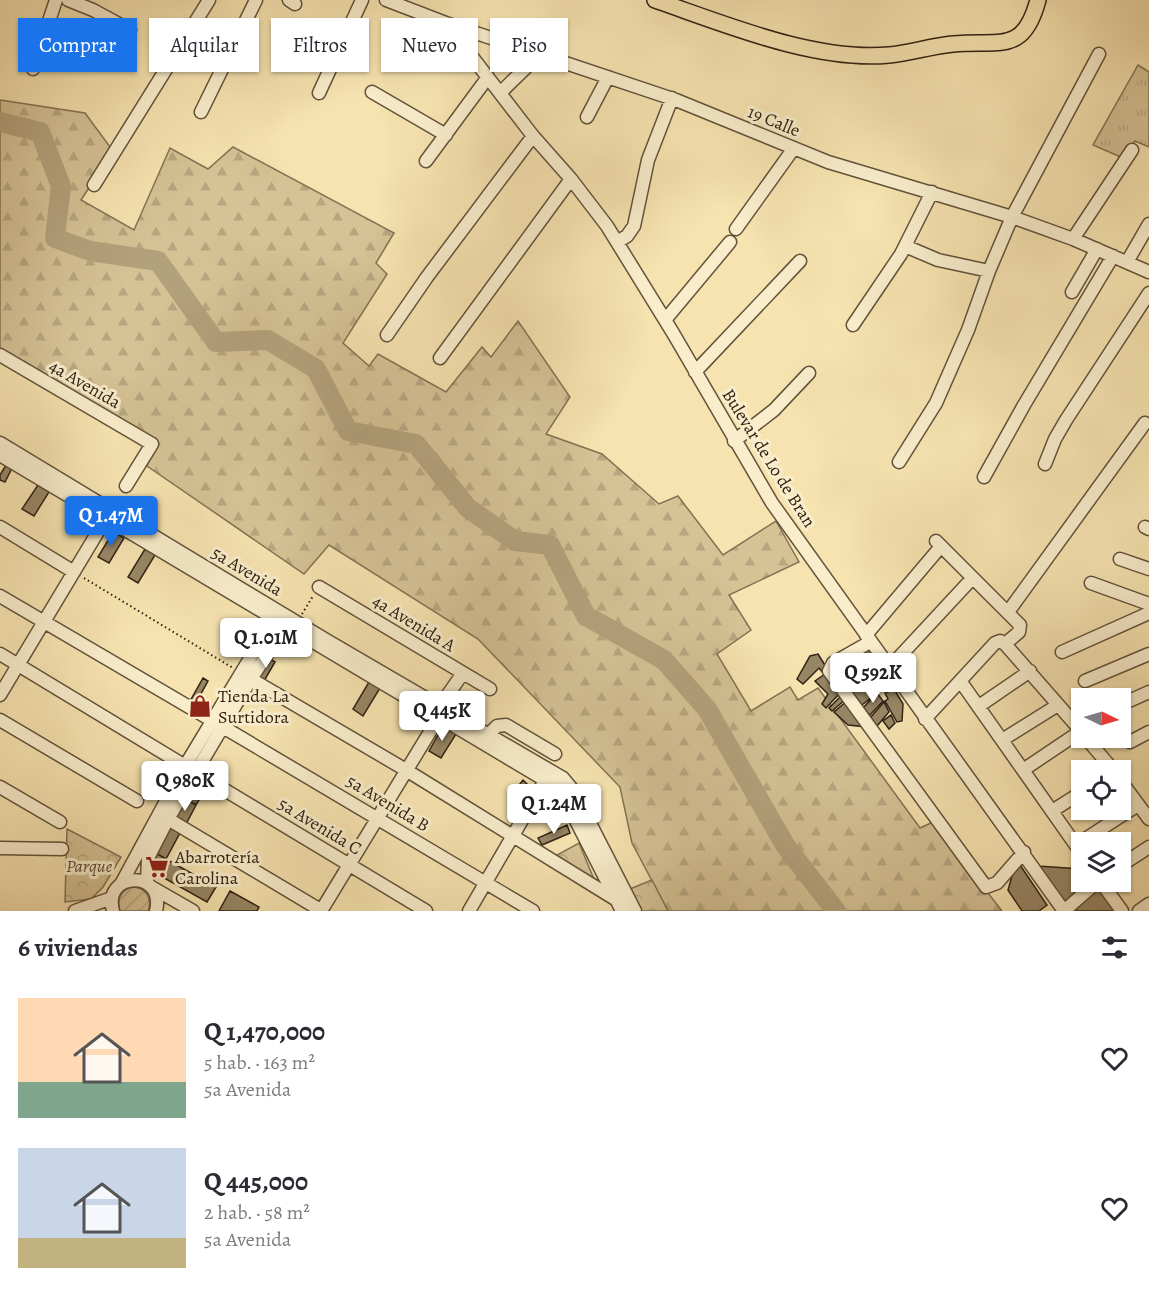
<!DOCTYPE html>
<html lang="es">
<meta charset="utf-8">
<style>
body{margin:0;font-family:Alegreya,serif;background:#f2f2f3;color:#2b2b33;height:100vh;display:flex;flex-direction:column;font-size:22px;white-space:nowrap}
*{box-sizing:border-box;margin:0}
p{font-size:20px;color:#7c7c81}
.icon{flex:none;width:33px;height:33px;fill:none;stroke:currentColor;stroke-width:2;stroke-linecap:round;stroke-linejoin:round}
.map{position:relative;height:911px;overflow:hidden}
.side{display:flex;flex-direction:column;background:#fff;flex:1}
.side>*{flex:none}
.top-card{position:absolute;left:18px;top:18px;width:600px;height:54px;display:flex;gap:12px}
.needle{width:39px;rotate:95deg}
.fabs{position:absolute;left:1071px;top:688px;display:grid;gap:12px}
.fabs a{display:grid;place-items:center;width:60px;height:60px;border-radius:0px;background:#fff;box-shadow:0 2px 4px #0004;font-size:30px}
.price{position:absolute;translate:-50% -51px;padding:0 14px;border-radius:6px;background:#fff;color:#222;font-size:20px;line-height:39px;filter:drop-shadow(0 2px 3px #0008)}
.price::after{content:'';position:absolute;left:50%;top:36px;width:18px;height:14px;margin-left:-9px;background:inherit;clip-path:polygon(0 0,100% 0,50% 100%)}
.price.current{background:#1a73e8;color:#fff}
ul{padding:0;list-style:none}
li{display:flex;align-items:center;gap:18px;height:150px;padding:0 18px}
li span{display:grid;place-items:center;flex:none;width:168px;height:120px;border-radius:0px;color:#555}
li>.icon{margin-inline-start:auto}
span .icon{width:72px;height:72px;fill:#fffc;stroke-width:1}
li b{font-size:26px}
h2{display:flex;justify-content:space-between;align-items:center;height:72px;padding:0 18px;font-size:26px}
.chip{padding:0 21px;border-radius:0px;background:#fff;box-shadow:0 2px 4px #0004;font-size:21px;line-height:54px}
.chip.current{background:#1a73e8;color:#fff}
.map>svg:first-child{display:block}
</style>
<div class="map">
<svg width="1149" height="911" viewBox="0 0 1149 911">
<defs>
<pattern id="grass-tufts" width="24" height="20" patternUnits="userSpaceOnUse" patternTransform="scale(1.5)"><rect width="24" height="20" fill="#d5c295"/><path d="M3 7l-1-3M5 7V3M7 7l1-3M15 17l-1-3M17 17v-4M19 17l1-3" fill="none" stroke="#b7a680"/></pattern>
<pattern id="forest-firs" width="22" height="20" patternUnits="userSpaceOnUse" patternTransform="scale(1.5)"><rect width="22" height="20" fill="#d5c295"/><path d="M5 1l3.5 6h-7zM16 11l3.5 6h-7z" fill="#b7a680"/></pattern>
<pattern id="park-crowns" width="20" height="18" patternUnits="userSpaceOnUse" patternTransform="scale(1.5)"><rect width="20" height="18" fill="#d5c295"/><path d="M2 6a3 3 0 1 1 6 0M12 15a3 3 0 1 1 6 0" fill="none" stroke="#b7a680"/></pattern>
<pattern id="garden-furrows" width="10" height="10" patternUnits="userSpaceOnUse" patternTransform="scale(1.5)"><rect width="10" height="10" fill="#d5c295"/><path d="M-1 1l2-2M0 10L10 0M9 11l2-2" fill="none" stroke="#b7a680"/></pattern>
</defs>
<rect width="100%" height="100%" fill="#f6e3b0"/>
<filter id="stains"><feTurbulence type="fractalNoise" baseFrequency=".00333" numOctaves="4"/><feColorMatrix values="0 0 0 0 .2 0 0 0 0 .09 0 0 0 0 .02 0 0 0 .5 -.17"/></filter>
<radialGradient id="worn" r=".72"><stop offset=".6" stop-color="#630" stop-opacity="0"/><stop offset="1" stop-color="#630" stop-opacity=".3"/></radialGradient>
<path fill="url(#grass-tufts)" stroke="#837254" stroke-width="1.5" d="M1138,65L1149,72V147L1135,141L1123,158L1093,145Z"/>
<path fill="url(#forest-firs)" stroke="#837254" stroke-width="1.5" d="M0,100L85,113L113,151L81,200L134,230L170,148L208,169L233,147L394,233L376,263L387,274L343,343L369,366L378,354L446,392L482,347L491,357L518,321L570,397L546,434L602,454L659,504L678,496L723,555L776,521L799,562L729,595L751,630L717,654L751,711L790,687L798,700L818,688L920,828L933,822L1002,911H668L632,843L620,787L478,639L329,545L304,574L147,466L157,440L0,352Z"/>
<path fill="url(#park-crowns)" stroke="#837254" stroke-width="1.5" d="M67,829L121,857L103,887L91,899L65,902Z
M579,843L598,889L548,860Z
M652,880L668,911H642L630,889Z"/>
<path fill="url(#garden-furrows)" stroke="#837254" stroke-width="1.5" d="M131,887C145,887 153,897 148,911H120C117,900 119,891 131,887Z"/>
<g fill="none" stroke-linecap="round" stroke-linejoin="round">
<path stroke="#b3a17b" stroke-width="20" d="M0,122L40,132L61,186L55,238L90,251L158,261L216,342L268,340L316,369L348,431L416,444L468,508L515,541L550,545L586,616L664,660L707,709L785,845L836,911"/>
</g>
<path fill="#978665" stroke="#312213" stroke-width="1.5" d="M6,465L12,468L5,482L0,480V475Z
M38,485L49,492L34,516L22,509Z
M113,532L124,538L109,563L98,557Z
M145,549L155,555L138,583L128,577Z
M868,648L880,665L849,690L832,668Z
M818,654L828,670L823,673L819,668L803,684L797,679L810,656Z
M267,657L275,662L264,681L256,676Z
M880,669L889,681L879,690L868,677Z
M825,674L840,693L826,708L822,704L828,694L815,681Z
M866,677L877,693L862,705L851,691Z
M203,678L208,681L197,701L206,706L203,711L189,703Z
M369,682L380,688L363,716L353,709Z
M894,689L903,704L902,721L897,722L885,701L888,699L885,693Z
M877,693L883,701L870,715L863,708Z
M842,695L846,699L832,711L829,708Z
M847,701L867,727L848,725L834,712Z
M884,702L889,712L877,726L870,718Z
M891,715L895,723L889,729L883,721Z
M443,726L456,734L441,758L429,751Z
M196,778L209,785L203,795L191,788Z
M523,780L527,784L519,793L515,790Z
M191,788L202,795L196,805L185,799Z
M185,799L196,805L185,826L173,819Z
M171,825L181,831L166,859L156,853Z
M567,825L570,833L542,845L538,838Z
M156,853L166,859L157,874L153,872L151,862Z
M166,859L216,887L207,902L157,874Z
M1020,865L1047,905L1039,911H1022L1008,890L1014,869Z
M1037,866L1082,869V882H1092L1067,905Z
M1098,887L1114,911H1077L1075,907Z
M230,891L259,907L257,911H219Z"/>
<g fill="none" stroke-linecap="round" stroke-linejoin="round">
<g stroke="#62523a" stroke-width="15">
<path id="minor" d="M68,0L93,10L130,30
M289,0L295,4
M386,0L446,23L676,100L828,162L1012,217L1073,239L1149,272
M446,23L533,136L571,179L607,226L673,333L772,503L1064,911
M33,69L56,0
M372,92L446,135
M319,93L362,0
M500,93L540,54
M201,112L256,0
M587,117L608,77
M426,161L488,77
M94,185L209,0
M736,229L794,148
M1073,239L1132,150
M617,242L627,236L634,226L648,160L672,98
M905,246L938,260L989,271
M1127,262L1149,224
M1072,292L1097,249
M665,320L730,242
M853,325L901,254L932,192
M387,335L427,277L533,136
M0,355L152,444L126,486
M440,358L571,179
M695,372L800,261
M734,441L774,410L809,373
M0,443L326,640L563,778L573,790L635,911
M0,455L555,786L564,797L622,911
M899,462L936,403L968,330L989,271L1012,217L1099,54
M1045,464L1055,439L1066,420L1149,293
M984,477L1024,405L1113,256
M0,527L74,572
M1145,527L1149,529
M936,541L1020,625L1019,632L1005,644
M1120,559L1149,569
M1091,583L1149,604
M319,587L490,689
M0,596L213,721
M1008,612L1145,423
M866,635L937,551
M870,642L833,663L829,671L986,887L997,883L1024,852
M1062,652L1149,613
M0,654L185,766
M889,668L967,584
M251,679L406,770L615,899
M1085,681L1149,654
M961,682L1082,854
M0,695L105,520
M1120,705L1149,692
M440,706L463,673
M979,706L1030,671
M925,719L995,643L1000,641L1005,644L1082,732
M0,720L137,801
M223,727L533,911
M489,734L497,726L506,725L555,754
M1086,738L1114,771
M1002,740L1058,705
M1130,742L1149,732
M1023,770L1081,731
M195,772L426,911
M1120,780L1149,819
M0,787L60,822
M1052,811L1082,792
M168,819L322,911
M1076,845L1138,805
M0,848L62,849
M1120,866L1149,847
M1101,882L1122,911
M147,883L148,858L168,819L251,679L290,619
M121,884L185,766L278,612
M153,888L193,911
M75,911L112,898
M113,911C102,871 166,869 156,911
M321,911L439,717
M469,911L546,779
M1064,911L1097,882
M1139,911L1149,904"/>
</g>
<g stroke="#312213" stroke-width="18">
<path id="major" d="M655,0C725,24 815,62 889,55C911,53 931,46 953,44C999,39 1023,56 1038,0"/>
</g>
<path stroke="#312213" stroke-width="2" stroke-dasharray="1.5 3" stroke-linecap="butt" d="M84,578L233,668
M302,614L313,596"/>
<use href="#minor" stroke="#f9edcc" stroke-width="12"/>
<use href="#major" stroke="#f6e3b0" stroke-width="15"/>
</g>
<defs>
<g id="shop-bare" transform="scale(1.8)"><path d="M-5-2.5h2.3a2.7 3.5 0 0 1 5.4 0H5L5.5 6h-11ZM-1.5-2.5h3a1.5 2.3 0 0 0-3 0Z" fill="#8f2418" stroke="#f9edcc" stroke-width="2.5" paint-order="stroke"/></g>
<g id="supermarket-bare" transform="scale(1.8)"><path d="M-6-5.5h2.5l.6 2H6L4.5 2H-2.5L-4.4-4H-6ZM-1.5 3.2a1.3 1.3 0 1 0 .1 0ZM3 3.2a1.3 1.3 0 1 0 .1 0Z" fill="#8f2418" stroke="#f9edcc" stroke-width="2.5" paint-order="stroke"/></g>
</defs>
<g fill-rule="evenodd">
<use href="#shop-bare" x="200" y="706"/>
<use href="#supermarket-bare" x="157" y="867"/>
</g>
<g text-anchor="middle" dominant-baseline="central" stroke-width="6" stroke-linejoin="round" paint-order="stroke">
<g font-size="18" fill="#312213" stroke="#f9edcc">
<text transform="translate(774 121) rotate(22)">19 Calle</text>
<text transform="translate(85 384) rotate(30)">4a Avenida</text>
<text transform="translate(769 458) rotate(58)">Bulevar de Lo de Bran</text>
<text transform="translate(247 571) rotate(31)">5a Avenida</text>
<text transform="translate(414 623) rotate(31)">4a Avenida A</text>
<text transform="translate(388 803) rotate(31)">5a Avenida B</text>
<text transform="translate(320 826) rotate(31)">5a Avenida C</text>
</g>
<g font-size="18" fill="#312213" stroke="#f9edcc" text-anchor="start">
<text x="218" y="696">Tienda La<tspan x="218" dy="21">Surtidora</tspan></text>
<text x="175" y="857">Abarrotería<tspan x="175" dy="21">Carolina</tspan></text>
</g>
<g font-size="18" font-style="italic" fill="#5a4a34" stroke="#f9edcc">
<text x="89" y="866">Parque</text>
</g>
</g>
<rect width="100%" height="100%" filter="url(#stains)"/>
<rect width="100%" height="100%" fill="url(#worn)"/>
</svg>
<div class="fabs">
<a><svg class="needle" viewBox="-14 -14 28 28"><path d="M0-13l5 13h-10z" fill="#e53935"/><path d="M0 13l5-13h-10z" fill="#7c7c81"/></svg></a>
<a><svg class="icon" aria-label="locate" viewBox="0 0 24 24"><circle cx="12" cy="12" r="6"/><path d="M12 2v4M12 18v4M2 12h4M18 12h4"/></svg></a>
<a><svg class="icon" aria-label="layers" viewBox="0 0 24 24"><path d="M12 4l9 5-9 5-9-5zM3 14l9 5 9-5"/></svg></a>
</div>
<b class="price current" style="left:111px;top:547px">Q 1.47M</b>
<b class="price" style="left:266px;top:669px">Q 1.01M</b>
<b class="price" style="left:873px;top:704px">Q 592K</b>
<b class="price" style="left:442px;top:742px">Q 445K</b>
<b class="price" style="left:185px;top:812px">Q 980K</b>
<b class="price" style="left:554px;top:835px">Q 1.24M</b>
<div class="top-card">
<a class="chip current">Comprar</a>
<a class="chip">Alquilar</a>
<a class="chip">Filtros</a>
<a class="chip">Nuevo</a>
<a class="chip">Piso</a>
</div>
</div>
<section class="side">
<h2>6 viviendas<svg class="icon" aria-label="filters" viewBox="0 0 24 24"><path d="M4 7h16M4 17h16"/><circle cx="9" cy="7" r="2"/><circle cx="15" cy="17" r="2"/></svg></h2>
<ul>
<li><span style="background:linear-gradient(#ffd9b3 70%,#7fa58c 0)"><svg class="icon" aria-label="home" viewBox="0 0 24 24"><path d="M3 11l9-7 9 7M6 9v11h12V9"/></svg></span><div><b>Q 1,470,000</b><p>5 hab. · 163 m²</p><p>5a Avenida</p></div><svg class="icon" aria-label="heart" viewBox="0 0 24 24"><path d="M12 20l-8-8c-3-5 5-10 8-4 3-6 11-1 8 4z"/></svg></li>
<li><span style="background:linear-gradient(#c9d6e8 75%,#c2b280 0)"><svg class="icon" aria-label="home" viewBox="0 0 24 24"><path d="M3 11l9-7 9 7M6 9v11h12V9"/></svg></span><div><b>Q 445,000</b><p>2 hab. · 58 m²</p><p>5a Avenida</p></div><svg class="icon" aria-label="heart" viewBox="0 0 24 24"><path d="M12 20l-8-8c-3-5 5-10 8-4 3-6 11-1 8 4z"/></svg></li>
</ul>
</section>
